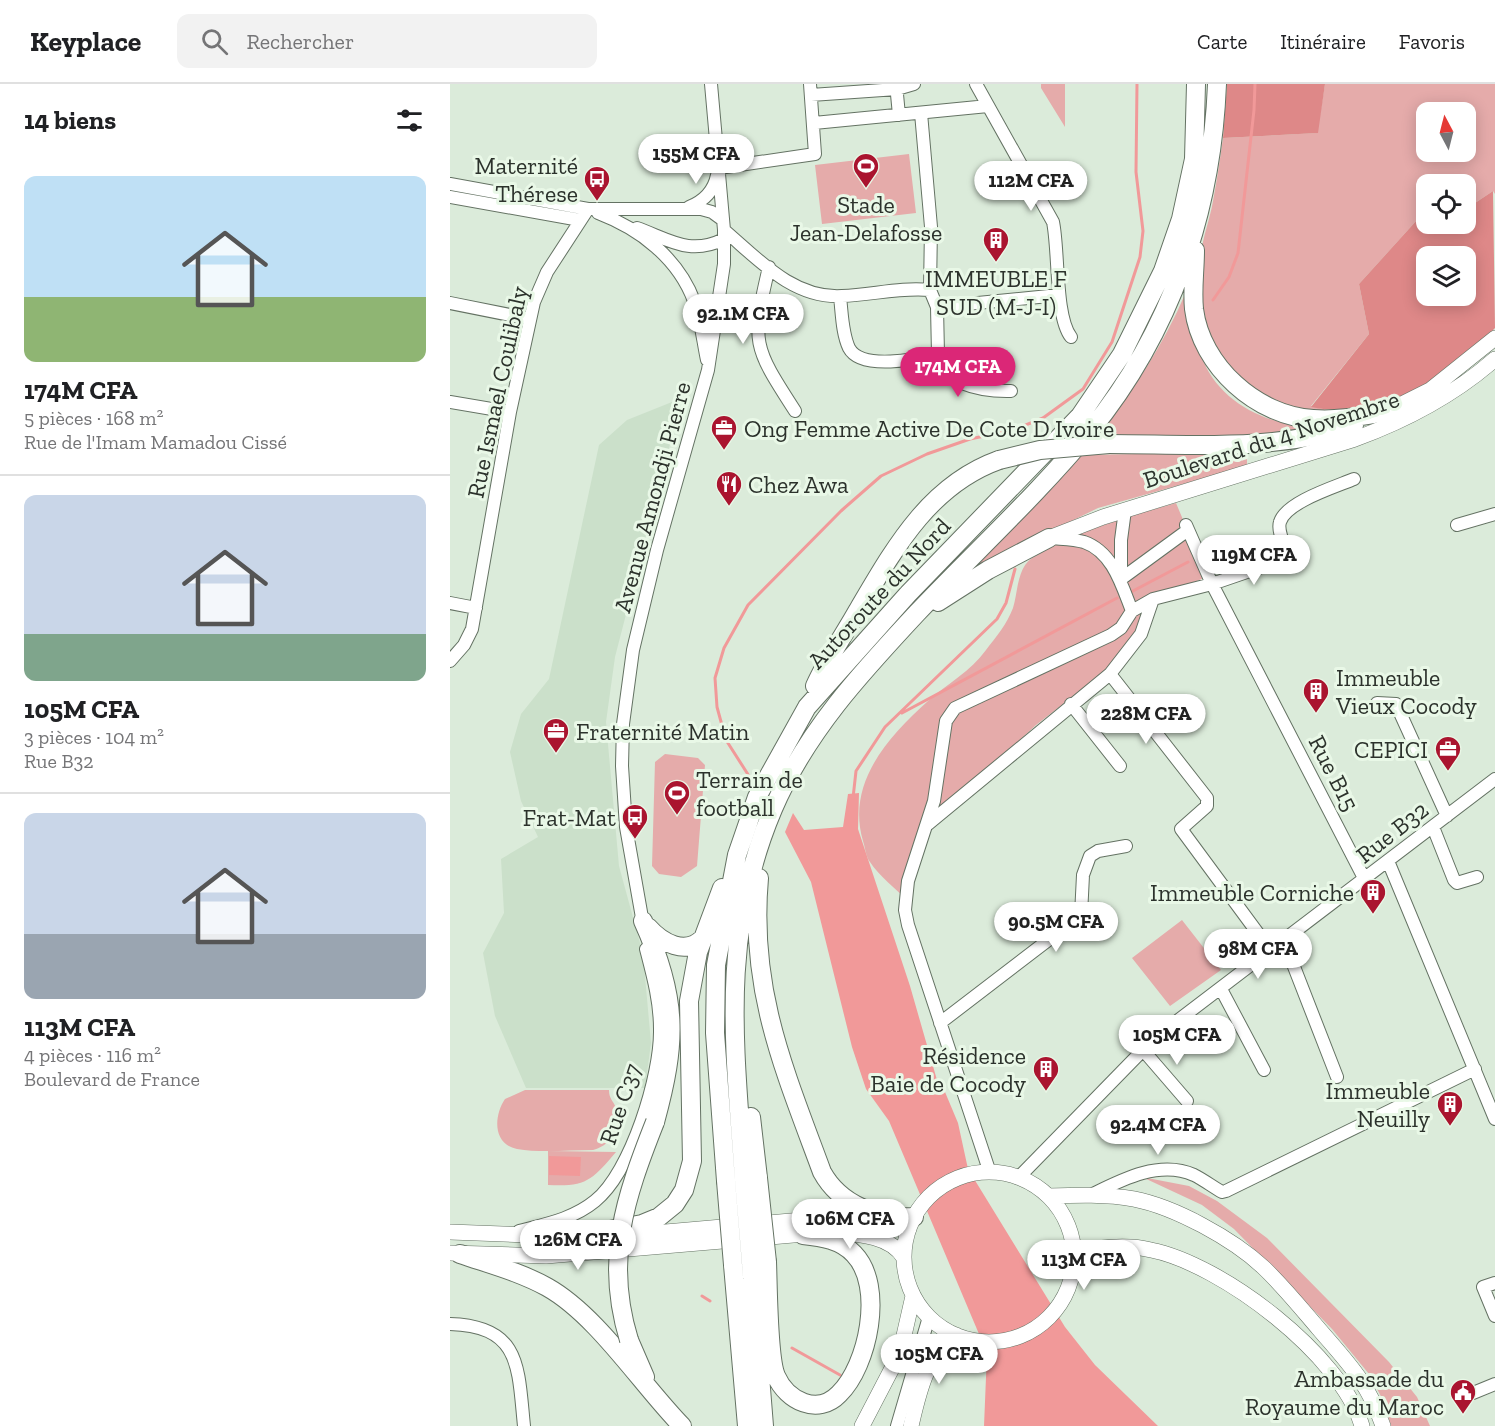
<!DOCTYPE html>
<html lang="fr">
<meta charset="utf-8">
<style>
body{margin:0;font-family:"Zilla Slab",serif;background:#f2f2f2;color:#202124;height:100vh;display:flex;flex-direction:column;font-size:22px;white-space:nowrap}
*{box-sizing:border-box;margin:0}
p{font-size:20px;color:#757577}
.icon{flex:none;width:33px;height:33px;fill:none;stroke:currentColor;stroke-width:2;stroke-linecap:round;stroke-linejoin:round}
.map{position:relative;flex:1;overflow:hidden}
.sheet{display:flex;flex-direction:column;background:#fff;width:450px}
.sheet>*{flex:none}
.needle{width:39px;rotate:353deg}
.fabs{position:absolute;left:966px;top:18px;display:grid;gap:12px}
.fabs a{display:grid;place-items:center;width:60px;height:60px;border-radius:12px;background:#fff;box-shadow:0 3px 15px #0003;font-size:30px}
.price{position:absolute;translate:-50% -51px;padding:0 14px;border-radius:21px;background:#fff;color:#222;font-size:20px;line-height:39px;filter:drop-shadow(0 2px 3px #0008)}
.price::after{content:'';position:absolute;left:50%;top:36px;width:18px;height:14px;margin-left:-9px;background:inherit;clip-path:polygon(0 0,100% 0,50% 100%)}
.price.selected{background:#db2777;color:#fff}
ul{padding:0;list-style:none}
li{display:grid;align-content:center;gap:12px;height:318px;padding:0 24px}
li+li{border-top:2px solid #e0e0e0}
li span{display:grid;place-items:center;height:186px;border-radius:12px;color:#555}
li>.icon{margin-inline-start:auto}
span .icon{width:108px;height:108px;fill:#fffc;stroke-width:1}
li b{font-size:26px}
h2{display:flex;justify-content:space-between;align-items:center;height:72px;padding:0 24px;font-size:26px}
header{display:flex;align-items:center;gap:36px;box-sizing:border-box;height:84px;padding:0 30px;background:#fff;border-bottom:2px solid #e0e0e0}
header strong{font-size:28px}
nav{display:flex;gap:33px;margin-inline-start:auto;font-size:21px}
.search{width:420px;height:54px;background:#f2f2f2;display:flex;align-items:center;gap:15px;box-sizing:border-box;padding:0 21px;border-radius:12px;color:#757577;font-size:22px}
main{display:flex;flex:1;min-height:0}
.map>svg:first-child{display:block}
</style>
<header>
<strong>Keyplace</strong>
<div class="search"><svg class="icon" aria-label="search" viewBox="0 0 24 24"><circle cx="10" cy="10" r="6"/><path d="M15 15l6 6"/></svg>Rechercher</div>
<nav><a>Carte</a><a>Itinéraire</a><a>Favoris</a></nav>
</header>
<main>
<section class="sheet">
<h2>14 biens<svg class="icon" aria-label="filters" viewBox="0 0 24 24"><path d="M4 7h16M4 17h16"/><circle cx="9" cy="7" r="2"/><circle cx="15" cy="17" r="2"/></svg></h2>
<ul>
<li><span style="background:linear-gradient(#bfe0f5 65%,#8fb573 0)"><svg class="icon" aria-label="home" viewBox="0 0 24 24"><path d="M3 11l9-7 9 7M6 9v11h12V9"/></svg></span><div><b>174M CFA</b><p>5 pièces · 168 m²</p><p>Rue de l'Imam Mamadou Cissé</p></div></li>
<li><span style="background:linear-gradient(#c9d6e8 75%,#7fa58c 0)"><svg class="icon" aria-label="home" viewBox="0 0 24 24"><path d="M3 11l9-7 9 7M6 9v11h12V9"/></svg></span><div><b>105M CFA</b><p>3 pièces · 104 m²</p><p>Rue B32</p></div></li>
<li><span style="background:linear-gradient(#c9d6e8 65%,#9aa5b1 0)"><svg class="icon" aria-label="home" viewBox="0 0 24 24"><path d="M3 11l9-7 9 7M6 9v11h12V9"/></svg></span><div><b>113M CFA</b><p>4 pièces · 116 m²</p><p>Boulevard de France</p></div></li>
</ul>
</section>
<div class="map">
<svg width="1045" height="1342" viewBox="0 0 1045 1342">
<rect width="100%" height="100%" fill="#dbebda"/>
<path fill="#cbe0ca" d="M232,314L165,573L156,638L169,782L193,870L201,959L195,1004H76L45,932L33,869L54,829L51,775L88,753L71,717L60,668L71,630L99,595L149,361L177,336Z"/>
<path fill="#e5abaa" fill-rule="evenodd" d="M591,0H615V43L591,4Z
M875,0H1045V110L1043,107L1016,125V100H976V126L909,200L919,250L861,322L886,328C853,330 828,322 801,303C757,273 745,221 751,170C753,152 760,135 763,117C767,96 770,75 773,54L867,49ZM976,28H1016V68H976Z
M459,70L466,129L372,140L365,81Z
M736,208C741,228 744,251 751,271C767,317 814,340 860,343C791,360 715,353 645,354C682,309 713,262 736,208Z
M797,368V382L648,424L522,486L631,371Z
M726,419L757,493L705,513L689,546L662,582L586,641L482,738L458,817C446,805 429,792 420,778C416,773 415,763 413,757C396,699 438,653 478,617C497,600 521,587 536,566C546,553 557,540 563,524C568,508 567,484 582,474C626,447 677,433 726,419Z
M215,670L248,674L255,681L247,782L231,793L209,790L202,782L205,678Z
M732,836L771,886L720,922L682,874Z
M75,1006H159C159,1015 163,1016 166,1024C173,1044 161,1061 143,1066C119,1066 90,1069 67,1065C42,1060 44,1031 55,1015Z
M98,1067L166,1068C142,1096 137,1103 98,1101Z
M692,1093L739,1102L767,1117L817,1154L939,1278L967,1313L980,1342H941L934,1318L919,1290L882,1245L784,1145L752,1121Z"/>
<path fill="#de8888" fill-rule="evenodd" d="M777,0H875L868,49L773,54Z
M1043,107L1045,244C998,293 931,338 861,323L919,250L909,200L976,126V140H1016V125ZM976,172H1016V212H976Z"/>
<path fill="#f19999" d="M409,709L408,745L460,902L491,1010L495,1008L508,1039L518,1085L615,1243L645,1281L708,1342H534L537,1269L439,1037L416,1005L402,963L361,798L335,748L343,729L354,746L393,743L398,710Z
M99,1072L131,1073L130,1092L99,1091Z"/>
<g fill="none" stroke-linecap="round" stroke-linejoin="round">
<path stroke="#f19999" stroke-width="3" d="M763,216L779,193L788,169L804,26L805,0
M681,508L738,478
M452,629L667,514
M299,692L276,656L267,623L265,594L274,564L298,521L391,427L431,392L477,370L520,355L563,346L593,334L633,305L662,258L690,173L693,147L686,88L687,0
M403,714L406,687L435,643L547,535L556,519L565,485
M252,1212L260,1217
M342,1264L390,1291"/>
<g stroke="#647263" stroke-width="14">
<path id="minor" d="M446,0L449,31
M526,0L603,138C609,166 605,233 621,253
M361,11L447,5L464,0
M471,29L481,143L480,206
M364,39L538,22
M269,84L365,70L360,0
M0,100L138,125H251L262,128L273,136
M0,113L130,136
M239,123C254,117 264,107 267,91
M148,129C190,145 228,174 244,217C251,236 253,257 257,276
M187,144C220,156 240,172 274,155
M274,146C308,175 343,215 392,212C422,211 450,203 480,206L487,223L609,211
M319,183C301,259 303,262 345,327
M390,213C392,229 392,249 399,264C411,287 468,275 488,270L487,223
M0,219L80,235
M474,274C498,298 527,308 561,307
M0,318L60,328
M736,441L762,500L915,796
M1007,441L1045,430
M671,494V456L675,426
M671,495L738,446
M0,519L26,524
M682,527L703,515L762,500L835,475L838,471C835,462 827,447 830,438C836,418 885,403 904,395
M0,577L14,561L22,545L60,328L84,218L97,188L138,125
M660,590L757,714V722L731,745L821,867
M927,619L946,620L997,732
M621,620L670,682
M478,740L660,590L691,550L703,515
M983,743L1004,796L1007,799L1027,793
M938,777L1045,1035
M194,845L176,743L172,682L173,640L183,566L207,466L258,286L274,180V146L261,0
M834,857L887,993
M771,905L814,986
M490,939L631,831L633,791L640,772L648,767L676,762
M693,966L737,1017
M540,1089L458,841L455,826L458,797L484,717L496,637L505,624L661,551L671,544L682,527C672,502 663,468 634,458C624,455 611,455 601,454
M568,1094L693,966L718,944L1045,695
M643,1110C673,1095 710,1076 744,1091C754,1096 763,1103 772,1108L776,1107L1025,985
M69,1147C96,1140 123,1135 145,1117C181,1088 211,991 210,945C210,917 203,892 196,865
M1045,1199L1033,1203L1045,1232
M0,1240C71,1242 68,1283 74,1342
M1023,1309L1045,1300
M447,1342L479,1233"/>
</g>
<g stroke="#647263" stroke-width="16">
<path id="major" d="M936,328L980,306L1045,254
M599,454L653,433L905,355C957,336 1003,312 1045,275
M454 1173a85 85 0 1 1 170 0a85 85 0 1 1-170 0Z
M598,1112C627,1111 656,1110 684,1115C725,1123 783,1155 813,1183C833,1202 850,1223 868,1244C897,1278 918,1298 933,1342
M0,1148L132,1153
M159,1153L375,1134C404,1133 430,1144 459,1145
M0,1169L96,1172L378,1148C404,1150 440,1150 454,1174
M624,1169C650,1163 676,1160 701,1166C772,1180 892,1272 912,1342
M412,1342L450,1269L463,1212
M461,1342C469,1308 476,1273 506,1251"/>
</g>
<g stroke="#647263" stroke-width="20">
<path id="highway" d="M745,166C745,186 742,205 744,225C751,282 807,332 863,335C888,337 912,332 936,328
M659,360C740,360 826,368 904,341
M488,518L538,486L599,454
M365,602C377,575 394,551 408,526C444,465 479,401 549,376
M309,794C299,906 334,985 372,1088C390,1121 428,1135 464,1133
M193,837C228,914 227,958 205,1038
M198,843C212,859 236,872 253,854
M301,1033L308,1094
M294,1096C285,963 269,852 323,725C356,648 411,589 467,529C524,469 588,410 640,347C721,248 762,127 767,0
M276,1097L265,949L266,881L287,771L307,713L357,623L458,510L630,332L672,270L713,187L731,135L744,75L746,0
M122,1153L192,1140L209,1133L225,1120L234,1106L242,1077L239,917L248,868L272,804
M10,1170C39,1180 70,1188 97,1203C147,1231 191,1300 232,1342
M317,1178C318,1202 318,1274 326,1292C337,1317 368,1332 389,1310C418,1282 435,1202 404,1170C391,1156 372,1153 353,1151
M301,1179L314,1342
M283,1181L297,1342
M179,1256L195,1293"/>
</g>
<use href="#minor" stroke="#fff" stroke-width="12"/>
<use href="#major" stroke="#fff" stroke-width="15"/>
<use href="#highway" stroke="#fff" stroke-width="18"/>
<g stroke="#647263" stroke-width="20" stroke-linecap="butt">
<path id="highway-bridge" d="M549,376L590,366L659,360
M308,1094L317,1178
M294,1096L301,1179
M276,1097L283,1181
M179,1256C154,1175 175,1114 205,1038"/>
</g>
<use href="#highway-bridge" stroke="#fff" stroke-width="18"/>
</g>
<defs>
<g id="stadium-pin" transform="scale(1.35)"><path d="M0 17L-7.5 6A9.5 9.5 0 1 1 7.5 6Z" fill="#aa142f" stroke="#e9f8e7"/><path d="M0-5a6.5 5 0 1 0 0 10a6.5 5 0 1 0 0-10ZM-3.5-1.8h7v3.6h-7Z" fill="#fff"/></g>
<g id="bus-pin" transform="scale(1.35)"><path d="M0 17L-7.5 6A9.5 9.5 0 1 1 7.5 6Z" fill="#aa142f" stroke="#e9f8e7"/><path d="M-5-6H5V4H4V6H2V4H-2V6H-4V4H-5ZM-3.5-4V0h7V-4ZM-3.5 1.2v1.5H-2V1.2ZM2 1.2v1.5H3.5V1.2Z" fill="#fff"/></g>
<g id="building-pin" transform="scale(1.35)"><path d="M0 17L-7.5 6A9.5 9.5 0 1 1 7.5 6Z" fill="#aa142f" stroke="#e9f8e7"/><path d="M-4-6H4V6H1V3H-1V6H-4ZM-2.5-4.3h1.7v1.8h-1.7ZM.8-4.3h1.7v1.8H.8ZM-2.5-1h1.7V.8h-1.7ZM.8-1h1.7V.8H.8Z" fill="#fff"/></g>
<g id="office-pin" transform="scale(1.35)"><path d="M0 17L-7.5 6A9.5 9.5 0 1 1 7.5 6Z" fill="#aa142f" stroke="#e9f8e7"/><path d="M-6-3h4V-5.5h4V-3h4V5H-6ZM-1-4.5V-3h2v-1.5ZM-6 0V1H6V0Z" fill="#fff"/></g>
<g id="restaurant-pin" transform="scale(1.35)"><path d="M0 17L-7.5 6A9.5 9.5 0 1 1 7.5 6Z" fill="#aa142f" stroke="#e9f8e7"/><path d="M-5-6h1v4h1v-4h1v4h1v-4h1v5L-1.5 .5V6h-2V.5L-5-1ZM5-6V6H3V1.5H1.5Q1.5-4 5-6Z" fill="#fff"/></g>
<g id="civic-pin" transform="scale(1.35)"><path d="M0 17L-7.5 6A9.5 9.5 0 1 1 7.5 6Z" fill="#aa142f" stroke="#e9f8e7"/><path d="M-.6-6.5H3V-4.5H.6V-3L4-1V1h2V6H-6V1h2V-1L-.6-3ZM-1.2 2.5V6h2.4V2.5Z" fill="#fff"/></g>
</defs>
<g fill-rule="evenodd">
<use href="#stadium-pin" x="416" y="82"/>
<use href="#bus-pin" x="147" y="95"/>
<use href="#building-pin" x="546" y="156"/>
<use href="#office-pin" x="274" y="344"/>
<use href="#restaurant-pin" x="279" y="400"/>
<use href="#building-pin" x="866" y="607"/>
<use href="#office-pin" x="106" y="647"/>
<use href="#office-pin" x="998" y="665"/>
<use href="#stadium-pin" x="227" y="709"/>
<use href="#bus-pin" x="185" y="733"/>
<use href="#building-pin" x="923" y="808"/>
<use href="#building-pin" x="596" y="985"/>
<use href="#building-pin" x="1000" y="1020"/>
<use href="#civic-pin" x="1013" y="1308"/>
</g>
<g text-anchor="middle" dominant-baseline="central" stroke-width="6" stroke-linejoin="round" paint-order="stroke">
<g font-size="24" fill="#2c322c" stroke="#e9f8e7" text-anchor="end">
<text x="128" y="81">Maternité<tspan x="128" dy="28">Thérese</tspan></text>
<text x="416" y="120" text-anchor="middle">Stade<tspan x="416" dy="28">Jean-Delafosse</tspan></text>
<text x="546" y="194" text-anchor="middle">IMMEUBLE F<tspan x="546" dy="28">SUD (M-J-I)</tspan></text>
<text x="294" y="344" text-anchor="start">Ong Femme Active De Cote D Ivoire</text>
<text x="298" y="400" text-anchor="start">Chez Awa</text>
<text x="886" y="593" text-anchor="start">Immeuble<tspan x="886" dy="28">Vieux Cocody</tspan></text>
<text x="126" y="647" text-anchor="start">Fraternité Matin</text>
<text x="978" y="665">CEPICI</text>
<text x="246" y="695" text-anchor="start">Terrain de<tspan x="246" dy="28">football</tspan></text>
<text x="166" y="733">Frat-Mat</text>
<text x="904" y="808">Immeuble Corniche</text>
<text x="576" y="971">Résidence<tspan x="576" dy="28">Baie de Cocody</tspan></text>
<text x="980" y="1006">Immeuble<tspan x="980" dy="28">Neuilly</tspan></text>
<text x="994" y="1294">Ambassade du<tspan x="994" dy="28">Royaume du Maroc</tspan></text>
</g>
<g font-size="24" fill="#2c322c" stroke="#e9f8e7">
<text transform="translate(47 308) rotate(-78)">Rue Ismael Coulibaly</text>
<text transform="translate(821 355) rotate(-18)">Boulevard du 4 Novembre</text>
<text transform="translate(202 413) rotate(-75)">Avenue Amondji Pierre</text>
<text transform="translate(429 509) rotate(-47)">Autoroute du Nord</text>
<text transform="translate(884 689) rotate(63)">Rue B15</text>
<text transform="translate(942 748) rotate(-38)">Rue B32</text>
<text transform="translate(170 1020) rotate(-71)">Rue C37</text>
</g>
</g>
</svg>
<div class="fabs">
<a><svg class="needle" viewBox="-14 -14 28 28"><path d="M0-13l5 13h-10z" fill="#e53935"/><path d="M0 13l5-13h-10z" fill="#757577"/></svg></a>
<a><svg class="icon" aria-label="locate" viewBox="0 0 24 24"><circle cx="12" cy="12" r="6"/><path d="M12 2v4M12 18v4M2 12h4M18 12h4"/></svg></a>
<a><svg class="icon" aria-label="layers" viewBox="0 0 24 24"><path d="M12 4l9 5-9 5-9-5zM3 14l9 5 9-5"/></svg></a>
</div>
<b class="price" style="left:246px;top:101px">155M CFA</b>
<b class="price" style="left:581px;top:128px">112M CFA</b>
<b class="price" style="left:293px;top:261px">92.1M CFA</b>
<b class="price selected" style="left:508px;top:314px">174M CFA</b>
<b class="price" style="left:804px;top:502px">119M CFA</b>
<b class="price" style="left:696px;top:661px">228M CFA</b>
<b class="price" style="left:606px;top:869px">90.5M CFA</b>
<b class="price" style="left:808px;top:896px">98M CFA</b>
<b class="price" style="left:727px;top:982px">105M CFA</b>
<b class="price" style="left:708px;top:1072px">92.4M CFA</b>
<b class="price" style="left:400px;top:1166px">106M CFA</b>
<b class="price" style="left:128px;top:1187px">126M CFA</b>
<b class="price" style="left:634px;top:1207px">113M CFA</b>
<b class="price" style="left:489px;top:1301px">105M CFA</b>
</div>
</main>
